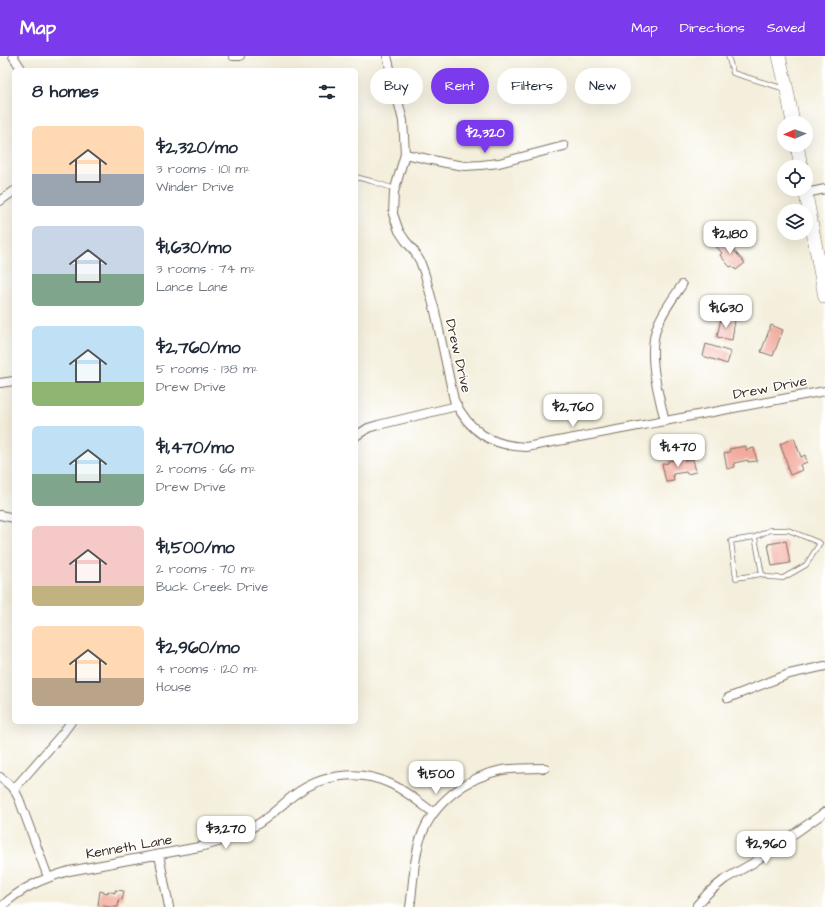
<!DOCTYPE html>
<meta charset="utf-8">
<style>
body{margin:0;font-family:"Architects Daughter",sans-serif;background:#f2f2f3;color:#1f2937;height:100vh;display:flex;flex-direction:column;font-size:15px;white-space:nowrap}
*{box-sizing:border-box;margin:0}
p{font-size:13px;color:#747a83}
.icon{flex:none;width:22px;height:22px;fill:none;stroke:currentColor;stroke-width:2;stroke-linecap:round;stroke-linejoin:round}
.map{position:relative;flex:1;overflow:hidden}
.side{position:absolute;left:12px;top:12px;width:346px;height:656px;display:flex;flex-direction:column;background:#fff;border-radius:6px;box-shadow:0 4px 16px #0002}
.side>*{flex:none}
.hud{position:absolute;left:370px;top:12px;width:380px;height:36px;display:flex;gap:8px}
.needle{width:26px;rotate:268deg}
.controls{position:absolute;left:777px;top:60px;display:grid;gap:8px}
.controls a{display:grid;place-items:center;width:36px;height:36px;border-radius:50%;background:#fff;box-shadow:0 4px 16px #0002;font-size:20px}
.price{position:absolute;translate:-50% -34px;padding:0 9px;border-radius:8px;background:#fff;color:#222;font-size:13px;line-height:26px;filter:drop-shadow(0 1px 2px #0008)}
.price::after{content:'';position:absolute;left:50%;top:24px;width:12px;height:9px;margin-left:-6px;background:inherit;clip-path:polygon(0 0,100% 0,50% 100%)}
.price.selected{background:#7c3aed;color:#fff}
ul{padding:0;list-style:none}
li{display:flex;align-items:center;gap:12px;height:100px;padding:0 20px}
li span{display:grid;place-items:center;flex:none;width:112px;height:80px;border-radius:6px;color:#555}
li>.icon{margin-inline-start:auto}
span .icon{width:48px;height:48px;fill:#fffc;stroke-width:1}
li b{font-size:17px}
h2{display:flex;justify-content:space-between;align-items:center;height:48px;padding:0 20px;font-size:17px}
.chip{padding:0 14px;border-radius:18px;background:#fff;box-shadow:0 4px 16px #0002;font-size:14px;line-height:36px}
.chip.selected{background:#7c3aed;color:#fff}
header{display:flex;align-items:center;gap:24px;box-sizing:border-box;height:56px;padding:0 20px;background:#7c3aed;color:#fff}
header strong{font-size:19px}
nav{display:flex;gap:22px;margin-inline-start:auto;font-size:14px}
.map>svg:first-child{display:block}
</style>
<header>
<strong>Map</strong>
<nav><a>Map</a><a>Directions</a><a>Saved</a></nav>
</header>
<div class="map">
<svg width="825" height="851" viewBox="0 0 825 851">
<rect width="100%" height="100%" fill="#fff"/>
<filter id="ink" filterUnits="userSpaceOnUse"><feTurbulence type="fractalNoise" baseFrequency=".025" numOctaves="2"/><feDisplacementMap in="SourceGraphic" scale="8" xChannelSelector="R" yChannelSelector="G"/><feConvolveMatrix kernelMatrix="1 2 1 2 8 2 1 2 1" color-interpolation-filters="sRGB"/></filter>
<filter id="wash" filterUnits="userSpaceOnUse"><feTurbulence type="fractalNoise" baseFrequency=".012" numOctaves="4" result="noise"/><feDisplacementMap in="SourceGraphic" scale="16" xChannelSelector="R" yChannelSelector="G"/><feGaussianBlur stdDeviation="0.9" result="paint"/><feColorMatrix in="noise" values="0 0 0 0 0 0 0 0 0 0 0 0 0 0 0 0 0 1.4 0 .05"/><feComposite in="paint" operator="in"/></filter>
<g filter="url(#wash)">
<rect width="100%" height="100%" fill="#f4efdc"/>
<g id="blocks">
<path fill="#f3aa9e" d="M726,182L732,188L730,190L745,207L736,214L732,210L730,211L720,199L722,197L716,190Z
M721,262L735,264L732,284L717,281Z
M771,269L783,274L773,300L761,296Z
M706,288L731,296L727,308L703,300Z
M794,382L801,401L805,399L807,406L800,409L802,414L790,419L787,411L788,410L780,388Z
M746,390V394L754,392L757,405L748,406V404L734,407L735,411L727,413L724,397L730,396L729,393Z
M684,402L685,405L693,403L696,416L687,418L686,416L673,418L674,425L666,426L662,408L668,407V405Z
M786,485L790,507L772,510L768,488Z
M115,834L124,835L122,844L119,843L118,851H110L98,849L100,835L108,837V835L115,837Z"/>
</g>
</g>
<g filter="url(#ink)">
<use href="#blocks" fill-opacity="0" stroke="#7c6f60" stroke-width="1"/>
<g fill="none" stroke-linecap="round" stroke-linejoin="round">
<g stroke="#7c6f60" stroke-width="5.5">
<path id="lane" d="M728,0L733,17L785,33
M356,121L371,125L395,133
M770,474H788L820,487L806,509L783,522L768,521L762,518L736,522L731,485L755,481Z
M755,481L762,518"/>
</g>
<g stroke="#7c6f60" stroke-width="10">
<path id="street" d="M13,0L22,14
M233,0H240
M387,0L403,65L404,80L405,98L394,136L393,158L399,175L405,184L414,195L420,205L425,219L435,255L454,344C469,375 491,390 526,391L825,335
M405,98L446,107L465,110L481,109L499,107L564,90
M806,137L825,133
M0,145L14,135
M0,327L14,325
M665,365C658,336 646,297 658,268C664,254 673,242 682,229
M356,380L368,372L378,369L457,350
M0,459L14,462
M728,642L789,618L825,610
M0,721L14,733L19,743L48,821
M14,733L62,678L71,666
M159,799L169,851
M697,849L709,836L725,823L753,807L825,756
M1,851C22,831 42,823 69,815L199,791C218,787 236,781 253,771C268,763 280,750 294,739C322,718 359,713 391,728C406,735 420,747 434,757
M410,851C412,840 412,829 414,817C414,810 416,803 417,796C418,791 419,786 421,781C433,747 467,721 502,714C516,712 530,712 545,712"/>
</g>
<g stroke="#7c6f60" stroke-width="14">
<path id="primary" d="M779,0L787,34L793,67
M797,89L801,111
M805,133L825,241"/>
</g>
<use href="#lane" stroke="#fff" stroke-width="4"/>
<use href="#street" stroke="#fff" stroke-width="8"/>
<use href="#primary" stroke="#fff" stroke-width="13"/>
</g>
</g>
<g text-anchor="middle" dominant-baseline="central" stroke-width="3" stroke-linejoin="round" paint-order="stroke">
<g font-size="14" fill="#3b2a1e" stroke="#fff">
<text transform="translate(458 300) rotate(77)">Drew Drive</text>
<text transform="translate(770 332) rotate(-11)">Drew Drive</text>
<text transform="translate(129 791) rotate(-10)">Kenneth Lane</text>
</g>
</g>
</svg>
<div class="controls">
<a><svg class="needle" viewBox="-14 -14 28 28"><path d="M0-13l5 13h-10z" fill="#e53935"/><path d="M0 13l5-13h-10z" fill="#747a83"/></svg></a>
<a><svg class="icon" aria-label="locate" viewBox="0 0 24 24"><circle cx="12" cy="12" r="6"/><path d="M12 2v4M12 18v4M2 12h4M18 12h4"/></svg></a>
<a><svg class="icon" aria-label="layers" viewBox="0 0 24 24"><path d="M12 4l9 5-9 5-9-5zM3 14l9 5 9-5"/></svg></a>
</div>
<b class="price selected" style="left:485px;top:98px">$2,320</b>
<b class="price" style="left:730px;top:199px">$2,180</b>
<b class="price" style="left:726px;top:273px">$1,630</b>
<b class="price" style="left:573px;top:372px">$2,760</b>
<b class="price" style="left:678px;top:412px">$1,470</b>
<b class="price" style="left:436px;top:739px">$1,500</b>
<b class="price" style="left:226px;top:794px">$3,270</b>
<b class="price" style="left:766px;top:809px">$2,960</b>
<div class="hud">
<a class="chip">Buy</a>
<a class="chip selected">Rent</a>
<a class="chip">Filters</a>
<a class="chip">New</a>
</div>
<section class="side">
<h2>8 homes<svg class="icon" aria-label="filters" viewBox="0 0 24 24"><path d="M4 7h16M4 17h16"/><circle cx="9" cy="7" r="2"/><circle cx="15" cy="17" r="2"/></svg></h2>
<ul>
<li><span style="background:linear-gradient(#ffd9b3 60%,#9aa5b1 0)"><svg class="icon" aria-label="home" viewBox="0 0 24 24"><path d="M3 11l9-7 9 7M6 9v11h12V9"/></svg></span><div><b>$2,320/mo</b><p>3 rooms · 101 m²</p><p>Winder Drive</p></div></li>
<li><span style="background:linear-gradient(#c9d6e8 60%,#7fa58c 0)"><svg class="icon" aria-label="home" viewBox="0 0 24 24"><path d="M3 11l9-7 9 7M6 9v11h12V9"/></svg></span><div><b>$1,630/mo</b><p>3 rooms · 74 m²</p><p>Lance Lane</p></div></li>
<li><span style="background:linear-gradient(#bfe0f5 70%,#8fb573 0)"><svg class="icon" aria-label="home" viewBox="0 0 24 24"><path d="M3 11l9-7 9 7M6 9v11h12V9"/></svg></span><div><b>$2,760/mo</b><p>5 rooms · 138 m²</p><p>Drew Drive</p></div></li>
<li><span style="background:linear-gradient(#bfe0f5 60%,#7fa58c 0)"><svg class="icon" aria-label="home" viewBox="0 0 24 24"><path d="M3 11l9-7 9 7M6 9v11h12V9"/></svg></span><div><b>$1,470/mo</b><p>2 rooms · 66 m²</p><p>Drew Drive</p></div></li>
<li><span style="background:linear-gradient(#f6c9c9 75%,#c2b280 0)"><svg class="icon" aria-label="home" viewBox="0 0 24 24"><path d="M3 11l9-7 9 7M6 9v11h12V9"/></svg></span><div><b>$1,500/mo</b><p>2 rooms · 70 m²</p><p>Buck Creek Drive</p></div></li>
<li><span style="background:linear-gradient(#ffd9b3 65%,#b9a48a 0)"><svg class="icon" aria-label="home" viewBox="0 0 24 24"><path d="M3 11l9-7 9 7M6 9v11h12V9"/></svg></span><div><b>$2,960/mo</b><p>4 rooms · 120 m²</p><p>House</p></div></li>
</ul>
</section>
</div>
